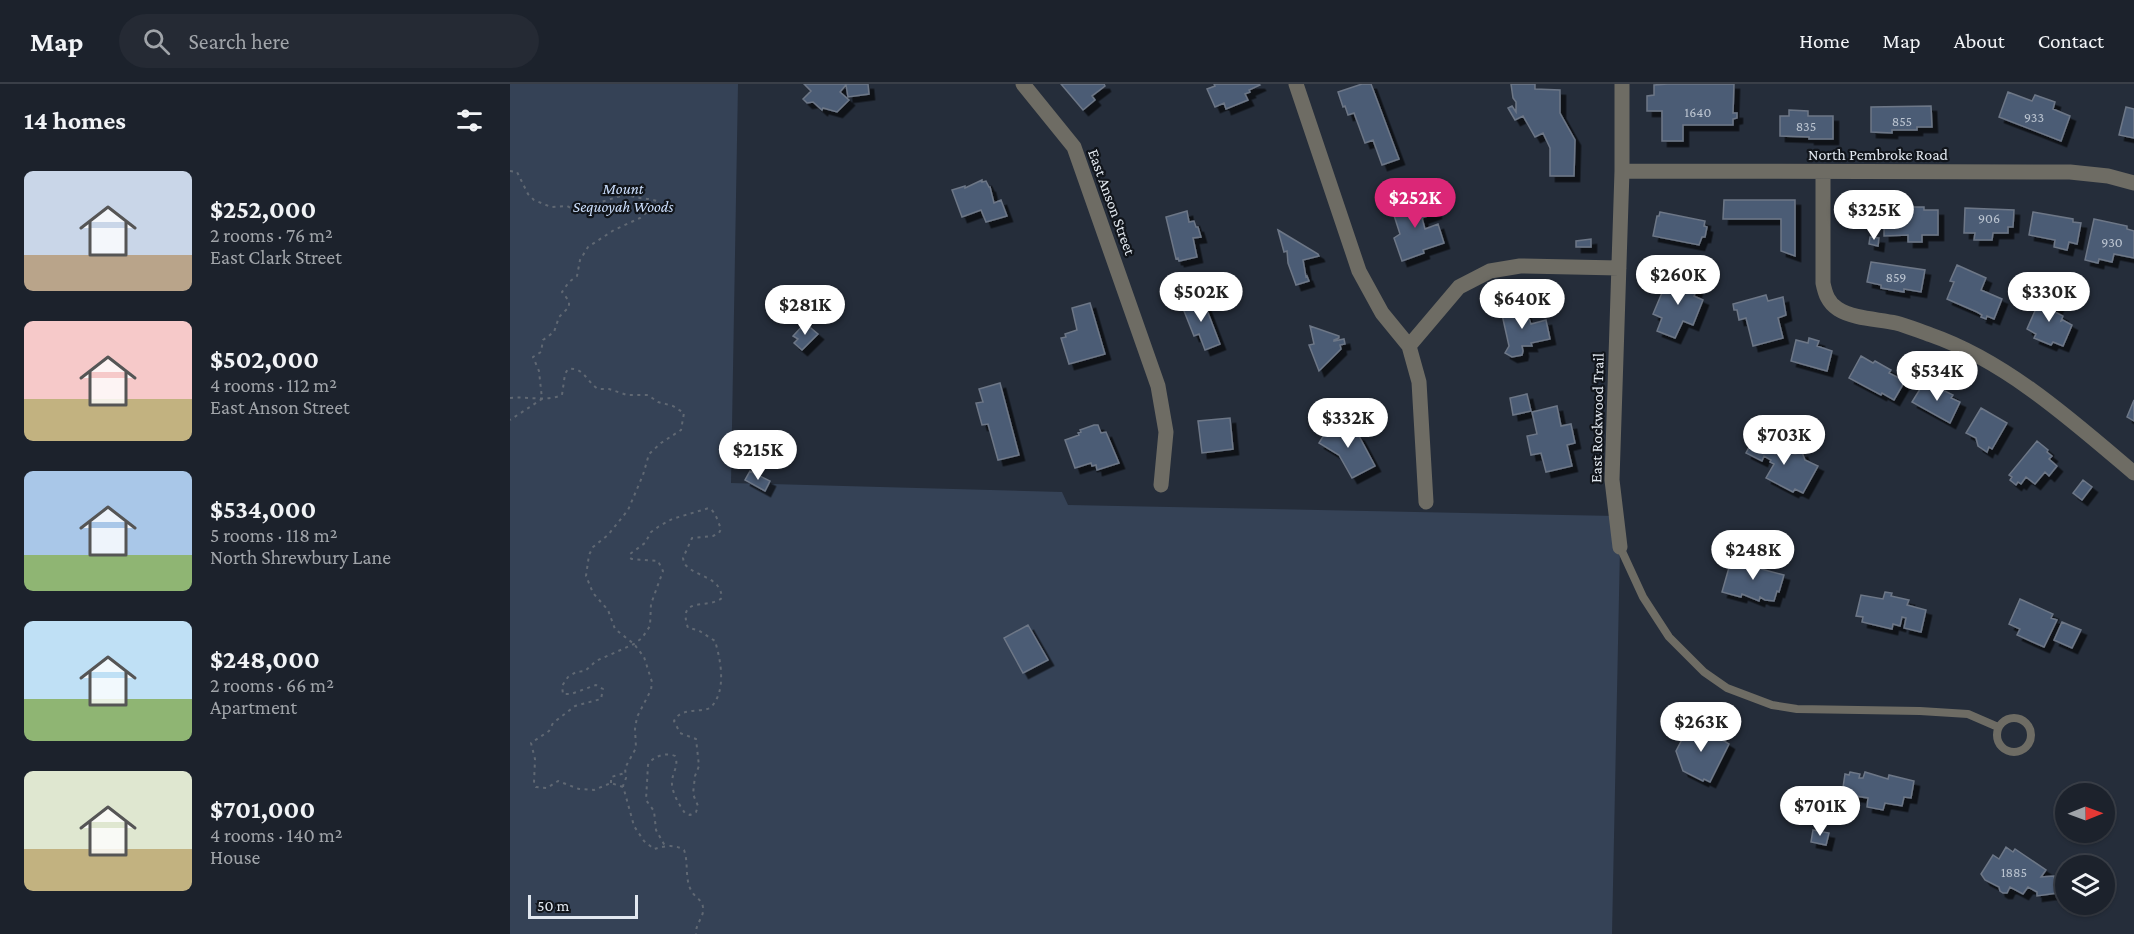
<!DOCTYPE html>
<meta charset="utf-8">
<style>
body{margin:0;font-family:"Crimson Pro",serif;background:#252a34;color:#f1f3f6;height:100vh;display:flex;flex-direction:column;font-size:22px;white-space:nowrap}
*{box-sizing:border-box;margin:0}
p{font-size:20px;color:#a0a4a9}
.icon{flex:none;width:33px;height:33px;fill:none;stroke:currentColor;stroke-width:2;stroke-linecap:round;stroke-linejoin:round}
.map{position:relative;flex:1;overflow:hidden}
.side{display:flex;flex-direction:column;background:#1c222c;width:510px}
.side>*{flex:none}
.needle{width:39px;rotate:89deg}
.controls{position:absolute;left:1545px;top:699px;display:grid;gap:12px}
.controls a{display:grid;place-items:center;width:60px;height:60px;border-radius:50%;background:#1c222c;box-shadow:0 2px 4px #0004,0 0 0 2px #3a3f48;font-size:30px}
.scale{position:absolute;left:18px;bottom:15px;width:110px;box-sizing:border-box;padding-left:6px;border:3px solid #e2e8f0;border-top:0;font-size:16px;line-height:21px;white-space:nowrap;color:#e2e8f0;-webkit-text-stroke:4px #11151b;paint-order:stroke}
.price{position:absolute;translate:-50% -51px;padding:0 14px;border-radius:21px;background:#fff;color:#222;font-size:20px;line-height:39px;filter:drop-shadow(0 2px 3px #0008)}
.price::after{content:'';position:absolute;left:50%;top:36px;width:18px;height:14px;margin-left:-9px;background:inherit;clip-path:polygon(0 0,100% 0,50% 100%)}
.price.active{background:#db2777;color:#fff}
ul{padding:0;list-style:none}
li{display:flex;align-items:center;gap:18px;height:150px;padding:0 24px}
li span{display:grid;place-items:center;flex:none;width:168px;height:120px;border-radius:9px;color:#555}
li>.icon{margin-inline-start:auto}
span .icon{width:72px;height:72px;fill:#fffc;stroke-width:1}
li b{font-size:26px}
h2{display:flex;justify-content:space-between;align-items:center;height:72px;padding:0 24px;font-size:26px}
header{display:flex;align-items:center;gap:36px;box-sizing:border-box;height:84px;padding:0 30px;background:#1c222c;border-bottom:2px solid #3a3f48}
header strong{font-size:28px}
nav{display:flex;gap:33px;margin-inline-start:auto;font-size:21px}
.search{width:420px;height:54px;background:#252a34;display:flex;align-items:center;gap:15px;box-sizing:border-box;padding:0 21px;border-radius:33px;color:#a0a4a9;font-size:22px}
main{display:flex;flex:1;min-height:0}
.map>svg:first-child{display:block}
</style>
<header>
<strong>Map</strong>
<div class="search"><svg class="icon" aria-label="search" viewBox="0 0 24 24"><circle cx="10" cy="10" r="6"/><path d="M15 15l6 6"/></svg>Search here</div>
<nav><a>Home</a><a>Map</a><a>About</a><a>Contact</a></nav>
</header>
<main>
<section class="side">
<h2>14 homes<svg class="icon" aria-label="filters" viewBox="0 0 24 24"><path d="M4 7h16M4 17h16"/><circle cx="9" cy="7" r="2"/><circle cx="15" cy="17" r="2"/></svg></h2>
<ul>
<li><span style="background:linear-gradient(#c9d6e8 70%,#b9a48a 0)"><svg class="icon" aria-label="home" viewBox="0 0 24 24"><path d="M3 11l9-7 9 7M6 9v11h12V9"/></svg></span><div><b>$252,000</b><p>2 rooms · 76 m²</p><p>East Clark Street</p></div></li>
<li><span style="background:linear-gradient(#f6c9c9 65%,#c2b280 0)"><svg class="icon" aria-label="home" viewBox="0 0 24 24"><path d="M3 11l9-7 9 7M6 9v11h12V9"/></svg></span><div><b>$502,000</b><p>4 rooms · 112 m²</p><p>East Anson Street</p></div></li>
<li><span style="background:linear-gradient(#a9c7e8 70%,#8fb573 0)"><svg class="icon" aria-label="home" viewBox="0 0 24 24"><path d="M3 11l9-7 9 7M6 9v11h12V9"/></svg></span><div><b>$534,000</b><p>5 rooms · 118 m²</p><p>North Shrewbury Lane</p></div></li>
<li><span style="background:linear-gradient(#bfe0f5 65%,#8fb573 0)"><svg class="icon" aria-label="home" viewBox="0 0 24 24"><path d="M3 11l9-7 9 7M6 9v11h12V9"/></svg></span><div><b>$248,000</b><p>2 rooms · 66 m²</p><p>Apartment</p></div></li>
<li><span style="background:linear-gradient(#dfe7d0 65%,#c2b280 0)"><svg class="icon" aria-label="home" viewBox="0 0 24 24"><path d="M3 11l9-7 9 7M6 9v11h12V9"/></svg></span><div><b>$701,000</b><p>4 rooms · 140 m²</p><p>House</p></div></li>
</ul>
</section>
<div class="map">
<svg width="1624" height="850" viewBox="0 0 1624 850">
<defs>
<filter id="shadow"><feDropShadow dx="5.5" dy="5.5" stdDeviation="0" flood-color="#0009"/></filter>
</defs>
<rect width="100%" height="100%" fill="#252d3a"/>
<path fill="#354256" d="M0,0H228L221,399L552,408L558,421L1107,432L1110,463L1102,850H0Z"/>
<path fill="#4c5c75" stroke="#6d7787" stroke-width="1.5" filter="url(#shadow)" d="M294,0H358L359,10L338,13L336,1L330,8L339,16L327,28L313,24L312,26L303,18L297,19L293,15L301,7Z
M551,0H594L595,2L582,12L585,16L573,26Z
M704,0H749L750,1L739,6L740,8L735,10L738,16L716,25L714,19L705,23L697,5L705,2Z
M852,0H861L889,75L872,81L863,56L855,59L844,29L838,31L835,22L833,23L828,8Z
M1001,0H1025V5L1050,6V29L1065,56L1064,92H1040V64L1033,49L1025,53L1013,32L1005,36L998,24L1002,22L1006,28V18L1003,14Z
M1158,0H1224L1223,29H1227V34L1223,35V41H1173V57H1152V27H1137V12L1144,11V1Z
M1498,8L1522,17L1525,11L1545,18L1543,25L1560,32L1551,57L1489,33Z
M1421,22L1422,43H1407V46H1382V49L1361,48V23Z
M1616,23L1624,25V54L1609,51Z
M1279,26L1298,27V32H1323V55H1299V53L1270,52V32H1279Z
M472,96V98L476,97L479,103H480L484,119L491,116L497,132L476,138L471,126L452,133L442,106L455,102V104Z
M921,114L926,129L912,134L915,145L928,140L934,159L913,166L914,169L892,177L884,154L890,150L881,122L896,117L898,123Z
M1214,116H1285V172L1271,167V135H1213Z
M1388,123H1414V126H1428V151H1412V158H1398V151L1374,152V133H1389Z
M1455,124L1504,126L1503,143H1498V149H1483L1482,156H1464L1465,149H1454Z
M677,127L679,138L684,137L686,143H688L691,153L683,154L687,173L669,177L668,174L666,175L656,133Z
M1150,128L1195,137L1194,142L1197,143L1195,153H1192L1189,161L1143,152L1147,132H1149Z
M1523,128L1563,135V138L1571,139L1567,160L1559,158L1557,166L1544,163L1545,156L1519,151Z
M1584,135L1617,142V145L1624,147V174L1604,170L1602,178L1589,175L1588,179L1575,176Z
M768,146L808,170L809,172L793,176L796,193L797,192L799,197L786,201L778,179L777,167L774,168Z
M1360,153L1369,154L1368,162L1359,160Z
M1081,155V163H1066V157Z
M1361,178L1415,186L1411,208L1394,205V208L1371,204V201L1357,198Z
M1447,181L1476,194L1471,206L1492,215L1484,235L1477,232L1476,235L1471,233L1472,231L1467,228L1437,215L1444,198L1440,197Z
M1171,189L1190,197L1184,212L1193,216L1183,241L1173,237L1165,254L1147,247L1152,234L1143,230L1154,204L1163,208Z
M1256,211L1258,217L1273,213L1276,231L1268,234L1273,254L1243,262L1236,234L1229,236L1227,226H1224L1223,220Z
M1532,211L1549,219L1545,228L1553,232L1551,237L1553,236L1562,241L1553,262L1543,258L1541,261L1524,254L1526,250L1517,245Z
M692,213L710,260L695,266L689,250L684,252L672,222Z
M580,219L595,270L559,280L551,254L556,253L555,250L567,246L562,224Z
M1013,221L1017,235L1019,234L1021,240L1036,236L1040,255L1021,259L1022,262H1012L1013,267L1012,271L1002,273L995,269L999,262L991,226Z
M295,239L308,250L292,266L284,259L288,255L283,252Z
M800,242L829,252V254L824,256V257L834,255L835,260L830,261L831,265L809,287L799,261L804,260Z
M1299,254L1309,257L1307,262L1322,267L1317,287L1281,277L1286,256L1298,259Z
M1351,272L1363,279L1365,277L1381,286L1379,289L1395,297L1384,316L1372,309L1371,311L1339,294Z
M1415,297L1443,311L1441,314L1450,318L1440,339L1402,318Z
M490,299L509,371L488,376L478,340L472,341L466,319L473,318L469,305Z
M1017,310L1021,327L1003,331L1000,314Z
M1624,316V337L1617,333Z
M1047,322L1051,342L1061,340L1065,359L1057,361L1062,382L1036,388L1031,369L1021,371L1017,352L1027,350L1022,328Z
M1471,324L1497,339L1482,365L1479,363L1477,368L1468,362L1466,354L1456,349Z
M720,334L723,365L692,369L688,337Z
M823,336L849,352L865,382L842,394L829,371L809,359Z
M584,341H588L591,349L596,348L609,379L587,386L586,381L582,382L581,379L565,384L555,356L569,351L568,349L571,348L570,346Z
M1245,352L1261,360L1258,366L1265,370H1269L1272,365L1285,370L1292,368L1295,376L1308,382L1293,409L1285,405L1283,408L1256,394L1264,380L1260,378L1261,376L1254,372L1252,377L1236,369Z
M1527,357L1538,366L1537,368L1542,372L1539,375L1547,382L1539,392L1535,388L1525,400L1516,393L1511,400L1508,398L1506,401L1500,396L1502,393L1499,391Z
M240,387L260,397L255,407L235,396Z
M1573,396L1582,403L1572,416L1563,409Z
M1239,475L1252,478L1251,485L1274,491L1269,508L1267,507L1264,517L1255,516L1250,513L1249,517L1232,510L1231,513L1212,508L1220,480L1229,483L1231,478L1238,480Z
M1375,508L1382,509L1381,512L1399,516L1397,521L1416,526L1411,548L1394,544L1396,534L1392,533L1390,542L1383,540L1382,545L1352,538L1353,533L1346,532L1351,511L1373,515Z
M1510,515L1543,530L1541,534L1547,536L1534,563L1507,551L1510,545L1499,540Z
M1552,538L1571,546L1562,564L1544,556Z
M518,541L538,576L513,589L494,554Z
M1183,641L1189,645L1191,642L1219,660L1200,698L1194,695L1193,697L1173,687L1166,667L1178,644L1180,646Z
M1340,688L1350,690L1349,694H1353L1355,688L1378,695L1379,691L1404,697L1401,714L1394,713L1392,722L1375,719L1373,726L1357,723L1358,714L1332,710L1335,690L1339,691Z
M1303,746L1319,749L1316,761L1301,758Z
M1496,763L1503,768L1505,765L1536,786L1531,793L1544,792L1547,809L1527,812V808L1518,803L1513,810L1500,803L1497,809H1493L1490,807L1489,803L1475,796L1471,790L1483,771L1489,775Z"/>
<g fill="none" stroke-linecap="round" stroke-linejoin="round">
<path stroke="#606873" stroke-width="2" stroke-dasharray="3 4.5" stroke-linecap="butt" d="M0,87L7,88L18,110L24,116L41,123L57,122L65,126L117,110C127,116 139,113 149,118L130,134L104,146L78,163L70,176L67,192L59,198L52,208L59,217V223L49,233L44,248L33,256L31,268L23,273L29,287L32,315L0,336
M0,314C18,312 35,318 52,311L55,290L58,285C74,283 76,297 88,305H99L117,311H138L148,318L163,322L174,329L171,346L151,359L139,370L133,391L118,426L98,451L83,463L79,471L76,492L83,509L98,526L105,545L124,560L134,573L142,598L141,606L127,633L125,645L126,664L115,684L116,694L113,702L124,742L134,757L144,765C154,762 165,760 174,766C179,779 174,795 182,808C185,813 192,816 193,823C195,832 185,840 186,850
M101,699V693L115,689
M113,703L101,699L84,706L69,705L48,697L37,704L26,703L24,699L25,675L21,659L39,647L43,639L65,622L91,615L93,605L86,601L61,610H53L52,602L58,593L66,588L75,587L86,577L124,560L132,554L140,542L141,520L153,487L148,477L122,475L120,474V470L135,459L141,448L148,443L162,435L199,424C206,428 208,438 211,445L209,449L203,452L182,454L173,474L174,479C185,494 210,491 212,514C197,526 167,511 178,544L188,546L205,557C211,577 217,608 200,624C188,629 171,623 164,637L170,649L186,655L189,682L185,692L183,710L188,722L186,728L180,731L175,729C169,721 161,707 162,697C163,687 169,682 165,672C156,668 143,672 138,681L136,716L144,727L146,746L155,762"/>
<path stroke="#6e6c64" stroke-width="8" d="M1110,463L1133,513L1159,553L1194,588L1217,604L1262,621L1287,625L1410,627L1458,630L1488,643
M1487 651a17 17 0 1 1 34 0a17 17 0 1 1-34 0Z"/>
<path stroke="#6e6c64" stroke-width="15" d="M513,0L564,63L648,302L656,348L651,401
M786,0L849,187L872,229L899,262L909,298L916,418
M1112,87L1560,88L1598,92L1624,99
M1313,88V199C1315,209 1318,219 1328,225C1344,235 1368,235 1386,239C1398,242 1409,247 1421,251C1496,277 1564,338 1624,389
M899,262L949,203L980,187L1010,182L1109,184
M1110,463L1102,396L1112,87V0"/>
</g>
<g text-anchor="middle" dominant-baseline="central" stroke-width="4.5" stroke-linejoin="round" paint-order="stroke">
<g font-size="14" fill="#bcc5d1">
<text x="1188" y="28">1640</text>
<text x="1524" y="33">933</text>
<text x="1392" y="37">855</text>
<text x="1296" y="42">835</text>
<text x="1479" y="134">906</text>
<text x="1602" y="158">930</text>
<text x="1386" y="193">859</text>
<text x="1504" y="788">1885</text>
</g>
<g font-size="16" fill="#e2e8f0" stroke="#11151b">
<text x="1368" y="70">North Pembroke Road</text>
<text transform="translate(602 118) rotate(70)">East Anson Street</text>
<text transform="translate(1087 334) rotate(-89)">East Rockwood Trail</text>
</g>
<g font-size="16" font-style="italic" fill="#ccdffd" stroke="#11151b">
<text x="113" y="104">Mount<tspan x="113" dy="18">Sequoyah Woods</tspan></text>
</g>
</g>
</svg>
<div class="controls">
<a><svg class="needle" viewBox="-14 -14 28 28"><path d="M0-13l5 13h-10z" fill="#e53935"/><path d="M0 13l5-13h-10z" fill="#a0a4a9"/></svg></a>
<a><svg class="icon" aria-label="layers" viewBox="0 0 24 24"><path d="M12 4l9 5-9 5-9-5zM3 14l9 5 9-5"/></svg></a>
</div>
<div class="scale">50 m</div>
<b class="price active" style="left:905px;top:145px">$252K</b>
<b class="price" style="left:1364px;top:157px">$325K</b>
<b class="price" style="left:1168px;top:222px">$260K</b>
<b class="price" style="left:691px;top:239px">$502K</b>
<b class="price" style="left:1539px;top:239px">$330K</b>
<b class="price" style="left:1012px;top:246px">$640K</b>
<b class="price" style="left:295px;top:252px">$281K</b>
<b class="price" style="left:1427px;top:318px">$534K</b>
<b class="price" style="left:838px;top:365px">$332K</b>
<b class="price" style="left:1274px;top:382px">$703K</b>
<b class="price" style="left:248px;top:397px">$215K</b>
<b class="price" style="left:1243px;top:497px">$248K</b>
<b class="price" style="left:1191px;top:669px">$263K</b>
<b class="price" style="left:1310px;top:753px">$701K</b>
</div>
</main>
